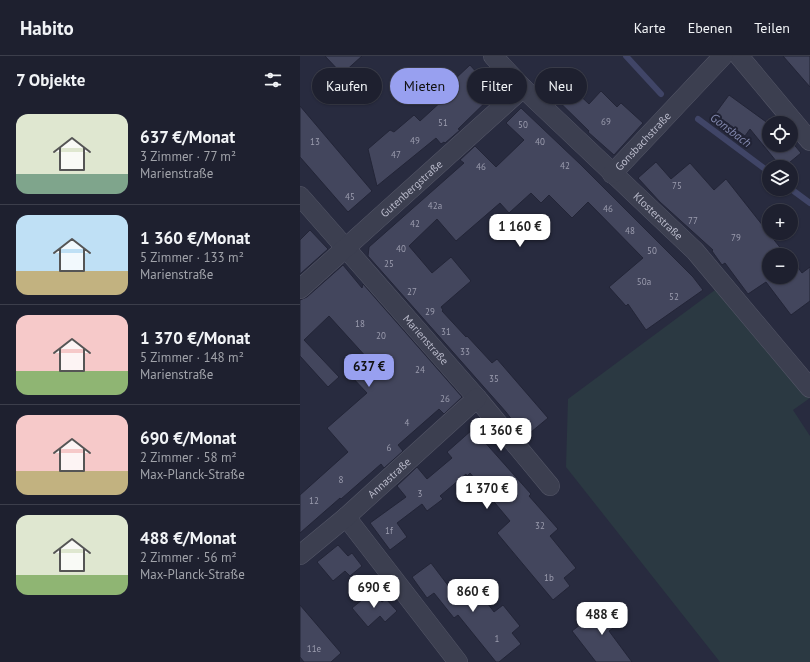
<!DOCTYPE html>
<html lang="de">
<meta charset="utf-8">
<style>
body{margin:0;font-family:"PT Sans",sans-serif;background:#2b2d3b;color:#f1f3f6;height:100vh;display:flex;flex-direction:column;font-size:15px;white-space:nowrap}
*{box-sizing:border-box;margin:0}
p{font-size:13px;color:#a1a3aa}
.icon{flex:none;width:22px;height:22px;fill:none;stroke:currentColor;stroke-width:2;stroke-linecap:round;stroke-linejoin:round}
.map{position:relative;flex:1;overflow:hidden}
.side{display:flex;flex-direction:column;background:#1e202f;width:300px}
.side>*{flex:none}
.top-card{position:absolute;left:12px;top:12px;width:380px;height:36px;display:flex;gap:8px}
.buttons{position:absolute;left:462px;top:60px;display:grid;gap:8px}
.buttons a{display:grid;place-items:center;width:36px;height:36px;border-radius:50%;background:#1e202f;box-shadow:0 1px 3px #0004,0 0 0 1px #3c3e4b;font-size:20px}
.price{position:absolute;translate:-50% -34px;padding:0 9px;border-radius:8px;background:#fff;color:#222;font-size:13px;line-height:26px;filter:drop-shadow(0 1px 2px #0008)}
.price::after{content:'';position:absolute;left:50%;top:24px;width:12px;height:9px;margin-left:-6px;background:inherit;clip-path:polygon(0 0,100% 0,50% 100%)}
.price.selected{background:#98a0f0;color:#111}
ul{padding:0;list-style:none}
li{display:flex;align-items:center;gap:12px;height:100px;padding:0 16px}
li+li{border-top:1px solid #3c3e4b}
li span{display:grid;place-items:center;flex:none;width:112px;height:80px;border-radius:12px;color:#555}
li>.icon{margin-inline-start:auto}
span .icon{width:48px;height:48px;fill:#fffc;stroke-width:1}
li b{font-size:17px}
h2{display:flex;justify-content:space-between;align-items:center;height:48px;padding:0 16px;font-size:17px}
.pill{padding:0 14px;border-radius:18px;background:#1e202f;box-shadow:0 1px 3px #0004,0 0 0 1px #3c3e4b;font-size:14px;line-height:36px}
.pill.selected{background:#98a0f0;color:#111}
header{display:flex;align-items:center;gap:24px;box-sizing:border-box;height:56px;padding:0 20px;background:#1e202f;border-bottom:1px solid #3c3e4b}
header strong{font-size:19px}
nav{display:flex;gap:22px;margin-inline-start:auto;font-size:14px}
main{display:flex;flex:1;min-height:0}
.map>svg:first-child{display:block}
</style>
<header>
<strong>Habito</strong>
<nav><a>Karte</a><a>Ebenen</a><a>Teilen</a></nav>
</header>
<main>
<section class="side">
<h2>7 Objekte<svg class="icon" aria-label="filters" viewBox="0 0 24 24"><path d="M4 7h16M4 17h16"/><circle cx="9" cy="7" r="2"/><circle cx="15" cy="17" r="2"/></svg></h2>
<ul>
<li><span style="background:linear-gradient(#dfe7d0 75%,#7fa58c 0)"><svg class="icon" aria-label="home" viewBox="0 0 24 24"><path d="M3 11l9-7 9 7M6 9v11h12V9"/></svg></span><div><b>637 €/Monat</b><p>3 Zimmer · 77 m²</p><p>Marienstraße</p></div></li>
<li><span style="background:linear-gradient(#bfe0f5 70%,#c2b280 0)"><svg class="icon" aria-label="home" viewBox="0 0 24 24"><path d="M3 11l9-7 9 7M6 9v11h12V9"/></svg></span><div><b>1 360 €/Monat</b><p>5 Zimmer · 133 m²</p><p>Marienstraße</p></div></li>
<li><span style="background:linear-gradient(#f6c9c9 70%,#8fb573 0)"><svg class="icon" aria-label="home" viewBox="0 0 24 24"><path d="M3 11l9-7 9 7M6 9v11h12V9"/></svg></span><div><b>1 370 €/Monat</b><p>5 Zimmer · 148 m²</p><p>Marienstraße</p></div></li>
<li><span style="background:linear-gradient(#f6c9c9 70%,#c2b280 0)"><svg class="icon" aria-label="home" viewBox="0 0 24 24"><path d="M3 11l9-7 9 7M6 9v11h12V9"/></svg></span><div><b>690 €/Monat</b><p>2 Zimmer · 58 m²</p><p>Max-Planck-Straße</p></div></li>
<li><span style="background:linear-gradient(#dfe7d0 75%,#8fb573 0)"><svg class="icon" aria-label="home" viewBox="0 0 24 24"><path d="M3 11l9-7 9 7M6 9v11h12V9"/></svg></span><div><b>488 €/Monat</b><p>2 Zimmer · 56 m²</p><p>Max-Planck-Straße</p></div></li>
</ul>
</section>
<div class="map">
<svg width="510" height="606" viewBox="0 0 510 606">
<rect width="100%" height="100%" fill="#282b3f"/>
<path fill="#2b3942" d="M419,231L510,342L493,354L510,380V606H420L266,411L268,343Z"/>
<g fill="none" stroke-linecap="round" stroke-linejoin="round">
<path stroke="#404567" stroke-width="6" d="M326,0L361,38
M398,63L469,116
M491,133L510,147"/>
</g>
<path fill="#43465d" stroke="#232537" d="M25,0H62L42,18Z
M483,0H510V31Z
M170,9L195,37L158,73L160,74L145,87L144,86L141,88L136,82L77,130L68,93L90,74L94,76L114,59L120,65L144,43L139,38Z
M256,17L289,48L301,35L317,51L321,47L343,67L314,99L288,76L289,75L243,30Z
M429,39L469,68V89H491V85L501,97L484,111H481L450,73L445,80L415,58Z
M0,50L72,135L48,156L0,101Z
M221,52L280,108L393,221L403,234L346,274L328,248L326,250L309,231L343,202L288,146L272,162L249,139L241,147L231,137L209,157L200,147L156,185L137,163L109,190L132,217L151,201L171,225L141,251L143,254L142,255L166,281L167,280L192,307L197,303L248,362L225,381L206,356L68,200L69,191L164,107L160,104L175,90L196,111L224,84L206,67Z
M356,106L371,123L390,107L414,134L426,123L486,199H469V221H491V202L502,217L510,211V245L491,259L466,226L448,238L425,207L422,209L412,195L413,194L360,146L338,122Z
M10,174L28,193L0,218V184Z
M43,209L62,232L63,228L162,341L144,358L139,353L98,389L103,395L84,412L81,408L41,443L40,442L0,477V439L48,396L27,372L67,337L50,319L68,303L29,260L4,284L39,321L28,331L0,300V244L7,241Z
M173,373L231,438L229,440L258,473L250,480L276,512L264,522L270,530L253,544L197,477L210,465L170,417L167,420L166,418L140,440L143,443L127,455L122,448L97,467L107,481L90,494L70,467L106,441L97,430L117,411L127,423L152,402L147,396Z
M38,489L48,500L52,497L62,510L50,520L45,515L33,525L17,506Z
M131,507L153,536L169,523L194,556L203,549L220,570L212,577L221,588L199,606H196L158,559L154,562L134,537L127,542L112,521Z
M73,535L82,546L86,543L97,555L85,566L80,560L68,571L52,552Z
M310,546L324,564L309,575L332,606H296L272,575Z
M0,549L41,597L31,606H4L0,601Z"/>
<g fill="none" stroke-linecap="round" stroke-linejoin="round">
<g stroke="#545667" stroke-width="20">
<g id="minor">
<path id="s1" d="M193,0L223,32L395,195L510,332"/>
<path d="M439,0L510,85"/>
<path id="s2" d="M312,118L423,0"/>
<path id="s3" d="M0,140L177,342L250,430"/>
<path id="s4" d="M0,233L223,32"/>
<path d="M46,461L158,606"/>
<path id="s5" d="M0,499L46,461L177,342"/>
</g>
</g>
<use href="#minor" stroke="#3c3f50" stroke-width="19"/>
</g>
<g text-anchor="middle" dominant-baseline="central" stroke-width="4" stroke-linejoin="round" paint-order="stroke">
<g font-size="9" fill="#9c9daf">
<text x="306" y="65">69</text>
<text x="143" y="66">51</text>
<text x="223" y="68">50</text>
<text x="115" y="84">49</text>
<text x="15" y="85">13</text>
<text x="240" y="85">40</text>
<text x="96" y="98">47</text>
<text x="265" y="109">42</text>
<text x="181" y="110">46</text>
<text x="377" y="129">75</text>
<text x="50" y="140">45</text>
<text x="135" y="149">42a</text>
<text x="308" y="152">46</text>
<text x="393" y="164">77</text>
<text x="115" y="167">42</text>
<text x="330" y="174">48</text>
<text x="436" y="181">79</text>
<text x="101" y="192">40</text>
<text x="352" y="194">50</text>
<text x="89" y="207">25</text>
<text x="344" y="225">50a</text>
<text x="112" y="235">27</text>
<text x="374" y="240">52</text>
<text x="130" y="255">29</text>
<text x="60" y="267">18</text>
<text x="146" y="275">31</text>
<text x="81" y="279">20</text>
<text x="165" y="295">33</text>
<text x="120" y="313">24</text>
<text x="194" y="322">35</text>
<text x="145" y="342">26</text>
<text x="107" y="366">4</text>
<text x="89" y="391">6</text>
<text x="41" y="423">8</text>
<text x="120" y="437">3</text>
<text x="14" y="444">12</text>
<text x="240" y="469">32</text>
<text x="89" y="474">1f</text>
<text x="249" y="521">1b</text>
<text x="197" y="582">1</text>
<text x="14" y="592">11e</text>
</g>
<g font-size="11" fill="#b9baca" stroke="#212335">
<text stroke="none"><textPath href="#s2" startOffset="45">Gonsbachstraße</textPath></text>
<text stroke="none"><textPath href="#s4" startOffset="150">Gutenbergstraße</textPath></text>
<text stroke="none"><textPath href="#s1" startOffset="230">Klosterstraße</textPath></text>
<text stroke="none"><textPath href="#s3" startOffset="191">Marienstraße</textPath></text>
<text stroke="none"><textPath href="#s5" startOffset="118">Annastraße</textPath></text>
</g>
<g font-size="12" font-style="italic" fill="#8389af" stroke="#212335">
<text transform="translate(431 74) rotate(37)">Gonsbach</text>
</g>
</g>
</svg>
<div class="buttons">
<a><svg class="icon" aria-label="locate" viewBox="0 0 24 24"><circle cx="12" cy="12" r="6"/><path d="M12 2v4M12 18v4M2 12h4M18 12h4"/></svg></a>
<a><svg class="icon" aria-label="layers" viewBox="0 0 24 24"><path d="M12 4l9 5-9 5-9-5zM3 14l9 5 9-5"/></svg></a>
<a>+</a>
<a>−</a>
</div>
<b class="price" style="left:220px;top:192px">1 160 €</b>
<b class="price selected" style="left:69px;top:332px">637 €</b>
<b class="price" style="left:201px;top:396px">1 360 €</b>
<b class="price" style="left:187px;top:454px">1 370 €</b>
<b class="price" style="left:74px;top:553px">690 €</b>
<b class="price" style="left:173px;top:557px">860 €</b>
<b class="price" style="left:302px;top:580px">488 €</b>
<div class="top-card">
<a class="pill">Kaufen</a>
<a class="pill selected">Mieten</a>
<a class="pill">Filter</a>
<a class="pill">Neu</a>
</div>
</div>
</main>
